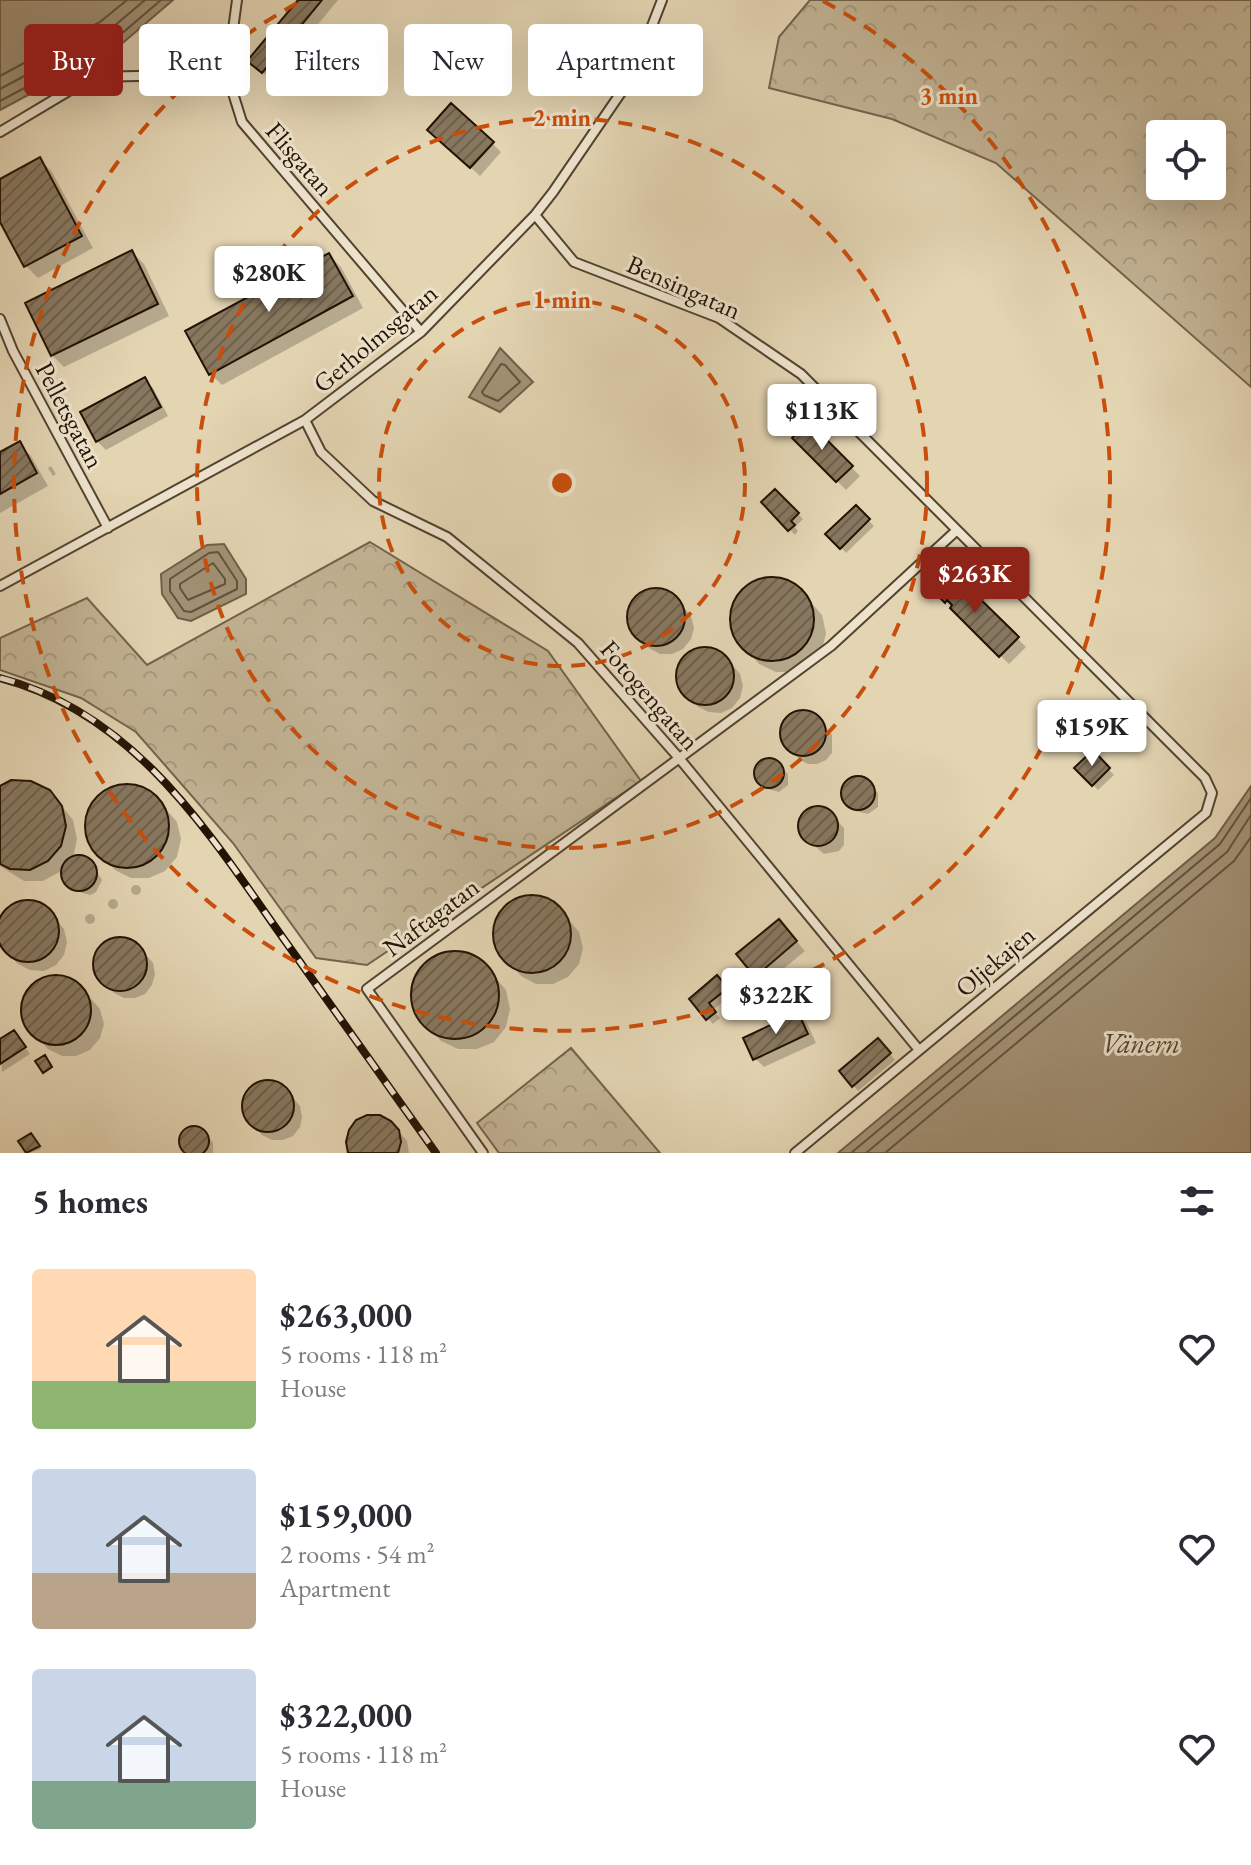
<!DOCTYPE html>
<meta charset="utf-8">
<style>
body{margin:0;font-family:"EB Garamond",serif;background:#f2f2f3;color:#2b2b33;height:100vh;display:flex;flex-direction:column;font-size:30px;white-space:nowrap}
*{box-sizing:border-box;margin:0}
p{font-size:26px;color:#7c7c81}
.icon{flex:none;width:44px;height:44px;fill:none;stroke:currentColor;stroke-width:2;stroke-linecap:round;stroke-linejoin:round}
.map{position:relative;height:1153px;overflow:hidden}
.drawer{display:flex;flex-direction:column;background:#fff;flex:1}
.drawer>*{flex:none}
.hud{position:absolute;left:24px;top:24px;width:800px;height:72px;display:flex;gap:16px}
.controls{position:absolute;left:1146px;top:120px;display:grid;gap:16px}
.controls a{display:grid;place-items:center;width:80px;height:80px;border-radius:8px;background:#fff;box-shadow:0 8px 32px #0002;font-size:40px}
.price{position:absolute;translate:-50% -68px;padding:0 18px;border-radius:8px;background:#fff;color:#222;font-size:26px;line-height:52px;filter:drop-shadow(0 2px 4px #0008)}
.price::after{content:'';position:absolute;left:50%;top:48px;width:24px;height:18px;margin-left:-12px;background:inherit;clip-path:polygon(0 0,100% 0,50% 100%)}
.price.selected{background:#8f2418;color:#fff}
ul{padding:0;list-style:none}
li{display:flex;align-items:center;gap:24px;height:200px;padding:0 32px}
li span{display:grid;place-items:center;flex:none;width:224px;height:160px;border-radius:8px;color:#555}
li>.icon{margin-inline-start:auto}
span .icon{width:96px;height:96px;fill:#fffc;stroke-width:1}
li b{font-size:34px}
h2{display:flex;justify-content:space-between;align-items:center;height:96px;padding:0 32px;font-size:34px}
.chip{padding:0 28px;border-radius:8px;background:#fff;box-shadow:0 8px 32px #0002;font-size:28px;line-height:72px}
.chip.selected{background:#8f2418;color:#fff}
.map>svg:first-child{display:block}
</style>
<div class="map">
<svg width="1251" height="1153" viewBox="0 0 1251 1153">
<defs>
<pattern id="forest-crowns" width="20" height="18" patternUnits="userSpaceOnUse" patternTransform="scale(2)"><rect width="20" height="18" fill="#c2b394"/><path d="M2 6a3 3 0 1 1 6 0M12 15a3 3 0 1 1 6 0" fill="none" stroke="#a6997e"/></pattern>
<pattern id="building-hatch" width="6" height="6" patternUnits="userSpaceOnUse" patternTransform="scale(2)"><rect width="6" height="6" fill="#87775e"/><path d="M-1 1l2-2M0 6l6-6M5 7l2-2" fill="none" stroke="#6e604b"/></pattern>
</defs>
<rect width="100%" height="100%" fill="#e3d4b2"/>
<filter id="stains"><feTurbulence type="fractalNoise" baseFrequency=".0025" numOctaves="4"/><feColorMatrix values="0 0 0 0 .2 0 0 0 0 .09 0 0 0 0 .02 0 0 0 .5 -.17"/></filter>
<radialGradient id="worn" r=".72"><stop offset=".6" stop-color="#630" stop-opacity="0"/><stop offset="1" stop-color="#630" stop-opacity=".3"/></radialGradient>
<path fill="url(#forest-crowns)" stroke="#72634c" stroke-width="2" fill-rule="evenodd" d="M810,0H1251V387L996,163L892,119L769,88L779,37ZM1212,134V186H1160V134Z
M370,542L548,651L641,781L367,965L316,958L233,843L136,732L81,698L0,670V638L87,598L147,665Z
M571,1048L660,1153H499L477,1123Z"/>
<path fill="#a29276" stroke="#6f5f48" stroke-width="2" d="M0,0H173L118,47L0,110Z
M500,348L533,382L500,412L469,397Z
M224,544L246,579V594L191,621L178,618L162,594L161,574L207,545Z
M1251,786V1153H838L1215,838Z"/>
<path fill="#0003" d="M300,0H338L272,80L259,69Z
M181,41L193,58L173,69L167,63Z
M438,138L492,143L501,152L480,176Z
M40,160L52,172L93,248L38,278L26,266L0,218V181Z
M132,252L144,264L169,316L64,367L52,355Z
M329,255L341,267L363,308L222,385L210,373Z
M144,380L153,388L168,416L106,450L97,441Z
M808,424L860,476L846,490L794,438Z
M19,444L31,456L48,486L0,513V455Z
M51,466L56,474L53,476L48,468Z
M775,491L803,519L795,527L798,531L795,535L764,503Z
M856,508L874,526L846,553L828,534Z
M763,579H782L798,587L822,615L826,633L822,650L794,672H776L759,664L735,636L731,618L735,601L747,586Z
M930,585L956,593L964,585L1026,647L1009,664Z
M651,590H663L674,596L691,616L694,628L691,639L683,649L672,654H660L649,648L632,629L629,617L632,605L640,595Z
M700,649H712L723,654L740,674L743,686L740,698L732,708L721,713L709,712L698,707L680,687L678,675L681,663L689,654Z
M799,713H808L817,717L832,735V753L826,760L817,764H808L800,760L784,742L782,733L784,724Z
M1093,753L1114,775L1098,790L1077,768Z
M767,760H772L788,774V785L779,792L768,789L758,779V767Z
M855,779L868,782L878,793V807L868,814L855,811L845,800V787Z
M119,786H137L153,794L177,822L181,839L177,857L165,871L149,878H131L115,870L90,843L87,825L91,808L103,794Z
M0,788L48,792L61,805L73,820L77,839L73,858L90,860L102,880L96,892L90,895L76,891L63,870L43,881H24L0,866Z
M814,808L829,812L844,828V845L839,851L824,854L801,834L799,826L807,812Z
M131 890a5 5 0 1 1 10 0a5 5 0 1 1-10 0Z
M524,897L541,898L556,905L579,932L583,948L579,964L568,977L553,984H536L521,976L498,950L494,934L498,917L509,904Z
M108 904a5 5 0 1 1 10 0a5 5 0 1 1-10 0Z
M21,902H34L46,908L64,929L67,942L64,955L56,965L44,971L30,970L18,964L0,944L1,918L9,908Z
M85 919a5 5 0 1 1 10 0a5 5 0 1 1-10 0Z
M787,930L805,951L765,984L756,975Z
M115,939H126L136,944L153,963L155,974L152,985L145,994L135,998H124L114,993L98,974L95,963L98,953L105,944Z
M446,954H465L482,962L506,990L510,1009L506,1027L494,1042L477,1049H458L441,1041L416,1013L412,994L417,976L429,961Z
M49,977H64L78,984L100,1009L104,1024L100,1038L90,1050L76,1056H62L48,1049L25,1024L22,1009L26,995L35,983Z
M722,983L732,994L713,1010L720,1018L713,1024L691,999Z
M798,1014L807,1023L816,1043L764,1067L755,1058Z
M14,1032L30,1054L2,1072L0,1041Z
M884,1046L895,1060L858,1091L853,1085Z
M263,1083H274L284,1088L300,1106L302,1117L300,1127L293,1136L283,1140H272L262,1135L246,1117L244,1106L246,1096L253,1087Z
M191,1129L203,1132L209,1138L213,1143V1153H186L181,1148V1136Z
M399,1132L407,1141L409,1153H350Z
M33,1137L41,1149L29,1153L21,1142Z"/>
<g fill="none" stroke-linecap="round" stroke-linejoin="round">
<path stroke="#62523c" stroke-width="2" d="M0,76L100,22L127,0
M0,89L107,32L145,0
M0,101L113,41L161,0
M501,364L505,365L520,382L498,401L484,395L482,392Z
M218,552L237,581V589L191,612L184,611L170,591V579L209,553Z
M213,563L225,579V584L188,600L180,588V584Z
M851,1153L1220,844L1251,798
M866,1153L1227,852L1251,815
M885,1153L1234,861L1251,837"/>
</g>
<path fill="url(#building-hatch)" stroke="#231303" stroke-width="2" d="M298,0H322L262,73L247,61Z
M181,38L189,52L166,64L158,51Z
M451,103L494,142L470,168L427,130Z
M40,157L82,236L24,267L0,222V179Z
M132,250L158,304L51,356L25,303Z
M329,253L353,296L209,375L185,331Z
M145,377L161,407L96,442L80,412Z
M808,421L853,466L836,482L792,438Z
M20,441L37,473L0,494V452Z
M775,489L799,513L791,521L795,525L788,531L761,502Z
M856,505L870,519L840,549L825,534Z
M939,573L956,590L964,583L1019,637L999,657L950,608L952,605L947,600L945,603L927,585Z
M730 619a42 42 0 1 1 84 0a42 42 0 1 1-84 0Z
M627 617a29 29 0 1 1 58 0a29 29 0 1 1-58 0Z
M676 676a29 29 0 1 1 58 0a29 29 0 1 1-58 0Z
M780 733a23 23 0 1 1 46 0a23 23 0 1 1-46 0Z
M1093,750L1110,768L1092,786L1074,768Z
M754 773a15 15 0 1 1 30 0a15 15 0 1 1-30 0Z
M841 793a17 17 0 1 1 34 0a17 17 0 1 1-34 0Z
M11,780L31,781L50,790L62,806L66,826L61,846L48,861L30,870L10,869L0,864V786Z
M85 826a42 42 0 1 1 84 0a42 42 0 1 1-84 0Z
M798 826a20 20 0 1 1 40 0a20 20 0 1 1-40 0Z
M61 873a18 18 0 1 1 36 0a18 18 0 1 1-36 0Z
M493 934a39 39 0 1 1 78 0a39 39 0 1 1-78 0Z
M-3 931a31 31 0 1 1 62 0a31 31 0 1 1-62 0Z
M779,919L797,941L755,977L736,954Z
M93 964a27 27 0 1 1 54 0a27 27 0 1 1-54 0Z
M411 995a44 44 0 1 1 88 0a44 44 0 1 1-88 0Z
M21 1010a35 35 0 1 1 70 0a35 35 0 1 1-70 0Z
M717,975L728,988L709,1003L716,1012L706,1020L689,999Z
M798,1012L808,1034L753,1060L743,1038Z
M14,1030L26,1047L0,1064V1039Z
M878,1038L891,1053L852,1087L839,1071Z
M45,1055L52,1067L43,1073L35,1061Z
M242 1106a26 26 0 1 1 52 0a26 26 0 1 1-52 0Z
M367,1115H380L391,1121L399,1130L401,1142L398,1153H348L346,1142L349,1130L356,1120Z
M179 1141a15 15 0 1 1 30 0a15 15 0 1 1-30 0Z
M31,1133L40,1146L26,1153L18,1141Z"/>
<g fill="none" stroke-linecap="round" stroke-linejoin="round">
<g stroke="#53432f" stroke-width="12">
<path id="service" d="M237,0L227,74L242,122L421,332
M0,132L92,77L227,74
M535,215L574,262L719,318L801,374L1205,778L1212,793L1206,813L795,1153
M0,319L13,351L108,528
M305,420L321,452L373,501L447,537L578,643L679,758L919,1050
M0,586L305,420L421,332L535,215L553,192L633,75L662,0
M483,1153L367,989L831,646L957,530"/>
</g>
<use href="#service" stroke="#ede3cd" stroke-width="8"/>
<g stroke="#231303" stroke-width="8">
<path id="rail" d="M0,678C138,714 211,837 288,945C337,1014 387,1084 436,1153"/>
</g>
<use href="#rail" stroke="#ede3cd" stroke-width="5" stroke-dasharray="15" stroke-linecap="butt"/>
</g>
<g fill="none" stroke="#ca4e0b" stroke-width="4" stroke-dasharray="14 10">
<circle cx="562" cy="483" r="183"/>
<circle cx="562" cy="483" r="365"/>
<path d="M823 1A548 548 0 1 1 301 1"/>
</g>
<g text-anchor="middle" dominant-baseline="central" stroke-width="6" stroke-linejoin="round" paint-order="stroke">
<g font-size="26" fill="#231303" stroke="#ede3cd">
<text transform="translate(300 159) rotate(49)">Flisgatan</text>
<text transform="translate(684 287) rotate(24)">Bensingatan</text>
<text transform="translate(375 338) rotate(-40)">Gerholmsgatan</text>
<text transform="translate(70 415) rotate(62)">Pelletsgatan</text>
<text transform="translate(650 695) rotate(49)">Fotogengatan</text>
<text transform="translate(431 917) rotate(-37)">Naftagatan</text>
<text transform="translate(995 961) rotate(-40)">Oljekajen</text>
</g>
<g font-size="28" font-style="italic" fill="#564631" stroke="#ede3cd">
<text x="1141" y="1043">Vänern</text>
</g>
</g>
<circle cx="562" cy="483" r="12" fill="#ca4e0b" stroke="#ede3cd" stroke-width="4"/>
<g font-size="24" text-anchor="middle" font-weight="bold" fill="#ca4e0b" stroke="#ede3cd" stroke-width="6" stroke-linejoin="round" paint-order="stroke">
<text x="949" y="104">3 min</text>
<text x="562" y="126">2 min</text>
<text x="562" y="308">1 min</text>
</g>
<rect width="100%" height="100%" filter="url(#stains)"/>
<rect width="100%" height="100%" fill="url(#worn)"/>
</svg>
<div class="controls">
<a><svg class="icon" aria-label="locate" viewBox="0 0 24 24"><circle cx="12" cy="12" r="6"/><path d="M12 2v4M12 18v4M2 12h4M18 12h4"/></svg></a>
</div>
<b class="price" style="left:269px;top:314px">$280K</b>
<b class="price" style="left:822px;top:452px">$113K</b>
<b class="price selected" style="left:975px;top:615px">$263K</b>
<b class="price" style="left:1092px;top:768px">$159K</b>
<b class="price" style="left:776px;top:1036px">$322K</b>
<div class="hud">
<a class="chip selected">Buy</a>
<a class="chip">Rent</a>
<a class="chip">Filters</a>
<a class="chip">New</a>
<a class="chip">Apartment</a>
</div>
</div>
<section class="drawer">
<h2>5 homes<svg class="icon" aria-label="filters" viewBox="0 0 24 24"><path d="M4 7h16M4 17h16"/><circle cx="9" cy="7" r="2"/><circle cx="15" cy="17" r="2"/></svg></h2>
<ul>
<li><span style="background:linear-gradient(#ffd9b3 70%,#8fb573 0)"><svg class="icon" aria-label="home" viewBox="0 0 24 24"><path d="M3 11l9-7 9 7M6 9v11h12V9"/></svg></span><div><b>$263,000</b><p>5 rooms · 118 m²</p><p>House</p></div><svg class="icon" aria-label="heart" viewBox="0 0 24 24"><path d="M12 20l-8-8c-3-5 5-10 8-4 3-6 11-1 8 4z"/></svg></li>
<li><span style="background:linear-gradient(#c9d6e8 65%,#b9a48a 0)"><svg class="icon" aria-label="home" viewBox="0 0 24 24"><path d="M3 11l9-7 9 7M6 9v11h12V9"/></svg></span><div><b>$159,000</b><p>2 rooms · 54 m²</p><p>Apartment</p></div><svg class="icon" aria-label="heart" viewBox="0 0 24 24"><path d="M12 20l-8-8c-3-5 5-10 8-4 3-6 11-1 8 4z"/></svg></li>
<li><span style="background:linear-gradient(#c9d6e8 70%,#7fa58c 0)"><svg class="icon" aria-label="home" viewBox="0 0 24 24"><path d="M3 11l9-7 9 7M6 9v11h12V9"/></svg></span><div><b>$322,000</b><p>5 rooms · 118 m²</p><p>House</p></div><svg class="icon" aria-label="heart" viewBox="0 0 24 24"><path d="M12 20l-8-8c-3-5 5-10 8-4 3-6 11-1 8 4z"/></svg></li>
</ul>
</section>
